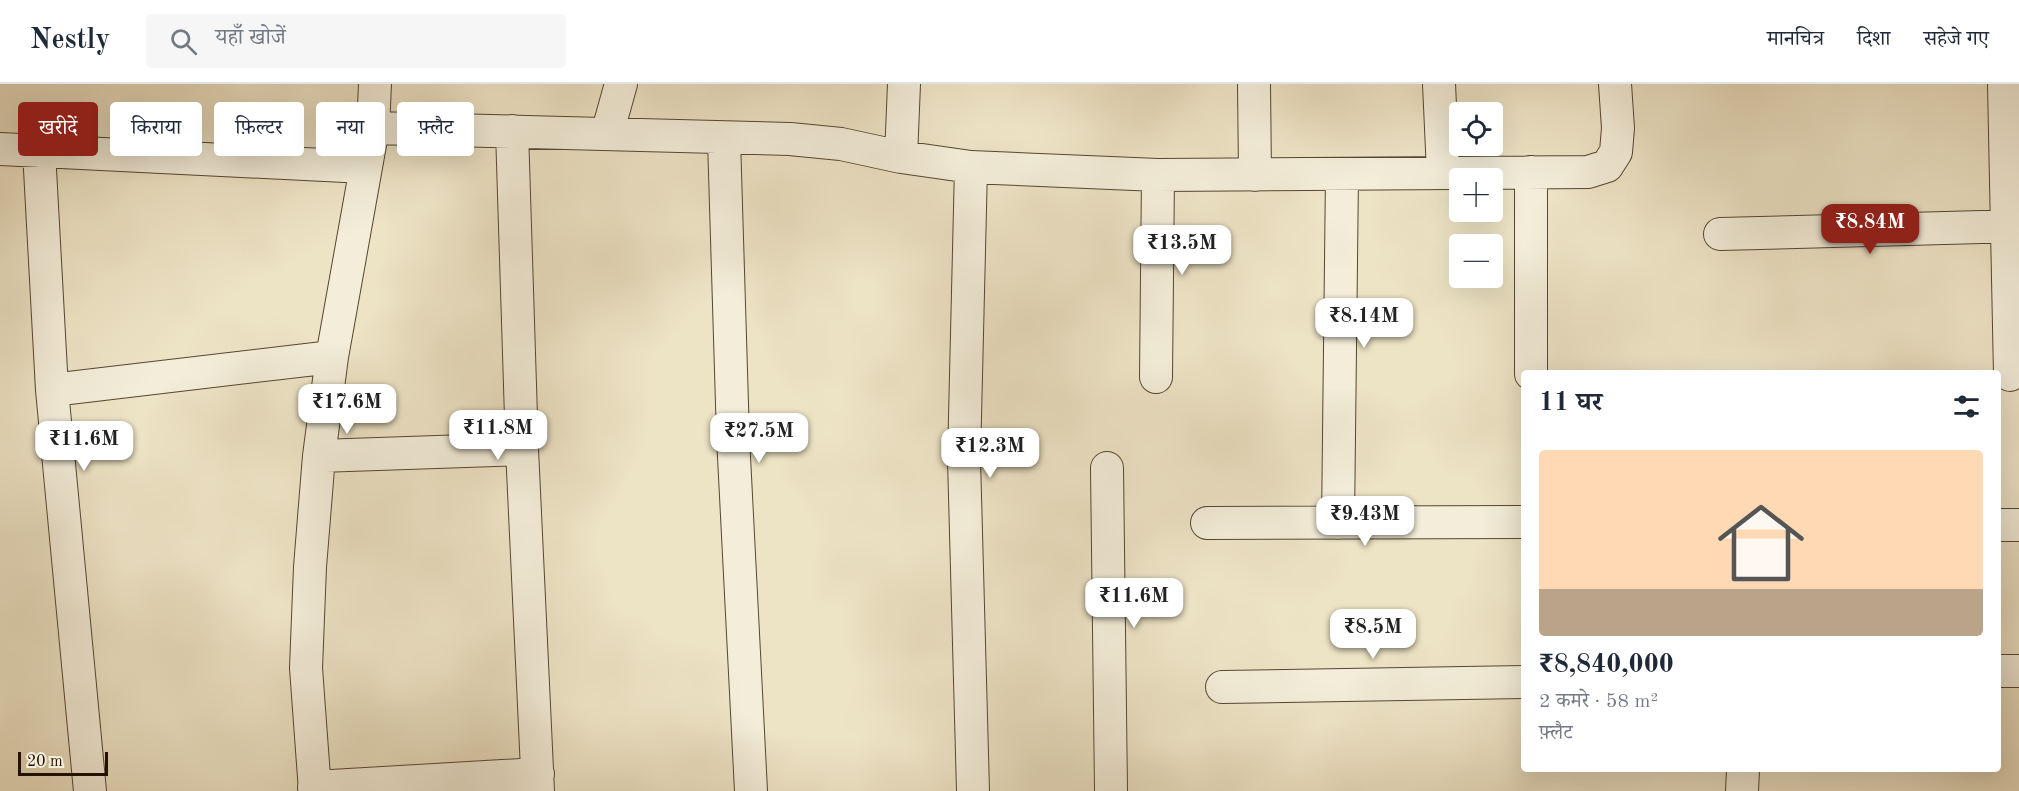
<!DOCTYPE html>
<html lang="hi">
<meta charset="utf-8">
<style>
body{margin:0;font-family:"Old Standard TT","Noto Serif Devanagari",serif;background:#f6f6f7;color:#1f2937;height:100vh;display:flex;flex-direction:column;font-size:22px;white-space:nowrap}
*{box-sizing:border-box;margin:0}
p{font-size:20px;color:#747a83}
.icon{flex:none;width:33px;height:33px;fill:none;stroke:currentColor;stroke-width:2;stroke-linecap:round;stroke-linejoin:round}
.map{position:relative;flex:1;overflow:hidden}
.sheet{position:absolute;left:1521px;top:286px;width:480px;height:402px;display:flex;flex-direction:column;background:#fff;border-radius:6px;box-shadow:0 6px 24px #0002}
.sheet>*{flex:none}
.guide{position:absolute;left:18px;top:18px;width:570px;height:54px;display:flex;gap:12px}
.buttons{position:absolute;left:1449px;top:18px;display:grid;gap:12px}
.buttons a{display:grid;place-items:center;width:54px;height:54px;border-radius:6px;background:#fff;box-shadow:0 6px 24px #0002;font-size:30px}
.scale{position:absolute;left:18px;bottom:15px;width:90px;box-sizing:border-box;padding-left:6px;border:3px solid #241202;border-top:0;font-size:16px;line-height:21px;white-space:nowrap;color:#241202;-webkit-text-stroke:4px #f3edd9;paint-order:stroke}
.price{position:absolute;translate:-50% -51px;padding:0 14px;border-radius:12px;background:#fff;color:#222;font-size:20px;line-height:39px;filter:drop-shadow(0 2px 3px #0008)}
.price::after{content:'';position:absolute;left:50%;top:36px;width:18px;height:14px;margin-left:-9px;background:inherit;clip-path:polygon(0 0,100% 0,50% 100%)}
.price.selected{background:#8f2418;color:#fff}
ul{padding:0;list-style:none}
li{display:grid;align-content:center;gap:12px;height:318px;padding:0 18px}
li span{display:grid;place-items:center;height:186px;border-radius:6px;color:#555}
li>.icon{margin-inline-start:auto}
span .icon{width:108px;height:108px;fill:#fffc;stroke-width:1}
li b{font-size:26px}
h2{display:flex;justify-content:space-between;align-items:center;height:72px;padding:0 18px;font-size:26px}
.chip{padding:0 21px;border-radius:6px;background:#fff;box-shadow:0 6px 24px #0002;font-size:21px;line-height:54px}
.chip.selected{background:#8f2418;color:#fff}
header{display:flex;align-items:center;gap:36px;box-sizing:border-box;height:84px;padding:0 30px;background:#fff;border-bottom:2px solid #e0e1e3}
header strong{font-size:28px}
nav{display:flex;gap:33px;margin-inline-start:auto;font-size:21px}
.search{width:420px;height:54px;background:#f6f6f7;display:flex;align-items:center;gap:15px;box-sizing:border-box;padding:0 21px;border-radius:6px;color:#747a83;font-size:22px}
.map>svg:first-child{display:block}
</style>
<header>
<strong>Nestly</strong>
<div class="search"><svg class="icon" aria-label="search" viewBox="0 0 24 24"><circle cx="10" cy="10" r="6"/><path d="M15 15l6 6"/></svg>यहाँ खोजें</div>
<nav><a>मानचित्र</a><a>दिशा</a><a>सहेजे गए</a></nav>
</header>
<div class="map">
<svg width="2019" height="707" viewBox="0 0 2019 707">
<rect width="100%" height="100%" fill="#ede3c5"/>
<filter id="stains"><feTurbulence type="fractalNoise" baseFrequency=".00333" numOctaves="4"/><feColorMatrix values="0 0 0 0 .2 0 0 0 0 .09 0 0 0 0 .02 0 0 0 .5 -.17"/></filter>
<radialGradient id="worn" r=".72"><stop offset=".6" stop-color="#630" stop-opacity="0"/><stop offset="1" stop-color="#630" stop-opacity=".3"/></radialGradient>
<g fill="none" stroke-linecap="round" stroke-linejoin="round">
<g stroke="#564633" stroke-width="34">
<path id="minor" d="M1254,0L1255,91
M1439,0L1443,88
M2004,0L2010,291
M373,44L790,55L841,60L901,73L971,83L1158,91L1588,88L1607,82L1616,68L1618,44L1615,0
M512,47L522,365L538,707
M607,50L621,0
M724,55L733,353L751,707
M0,65L365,83
M39,67L52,306
M901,73L904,0
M971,83L964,375L973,707
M1720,150L2019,142
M1531,290V88
M1156,293L1158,91
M319,372L522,365
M1107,384L1111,707
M1207,439L1524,438
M1338,439L1342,90
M1998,441H2019
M1998,587H2019
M1222,603L1524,598
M314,703L538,690
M90,707L52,306L332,273
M315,707L306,584L310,483L319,372L332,273L373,44L375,0
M1742,707L1743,686"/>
</g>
<use href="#minor" stroke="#f3edd9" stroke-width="32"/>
</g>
<rect width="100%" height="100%" filter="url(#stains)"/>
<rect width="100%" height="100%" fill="url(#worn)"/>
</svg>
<div class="buttons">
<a><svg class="icon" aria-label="locate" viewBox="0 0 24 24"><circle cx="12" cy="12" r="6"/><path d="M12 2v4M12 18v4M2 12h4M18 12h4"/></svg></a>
<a>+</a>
<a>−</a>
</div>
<div class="scale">20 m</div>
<b class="price selected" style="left:1870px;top:171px">₹8.84M</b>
<b class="price" style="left:1182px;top:192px">₹13.5M</b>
<b class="price" style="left:1364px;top:265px">₹8.14M</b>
<b class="price" style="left:347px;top:351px">₹17.6M</b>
<b class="price" style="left:498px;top:377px">₹11.8M</b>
<b class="price" style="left:759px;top:380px">₹27.5M</b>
<b class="price" style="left:84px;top:388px">₹11.6M</b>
<b class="price" style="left:990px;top:395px">₹12.3M</b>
<b class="price" style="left:1365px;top:463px">₹9.43M</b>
<b class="price" style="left:1134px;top:545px">₹11.6M</b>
<b class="price" style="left:1373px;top:576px">₹8.5M</b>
<div class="guide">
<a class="chip selected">खरीदें</a>
<a class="chip">किराया</a>
<a class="chip">फ़िल्टर</a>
<a class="chip">नया</a>
<a class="chip">फ़्लैट</a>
</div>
<section class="sheet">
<h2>11 घर<svg class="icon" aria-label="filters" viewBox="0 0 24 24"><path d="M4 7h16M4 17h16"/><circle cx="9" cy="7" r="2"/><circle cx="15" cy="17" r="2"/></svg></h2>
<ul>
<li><span style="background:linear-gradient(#ffd9b3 75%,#b9a48a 0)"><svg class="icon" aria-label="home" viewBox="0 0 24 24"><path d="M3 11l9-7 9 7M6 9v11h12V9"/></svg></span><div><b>₹8,840,000</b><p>2 कमरे · 58 m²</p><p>फ़्लैट</p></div></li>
</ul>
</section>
</div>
